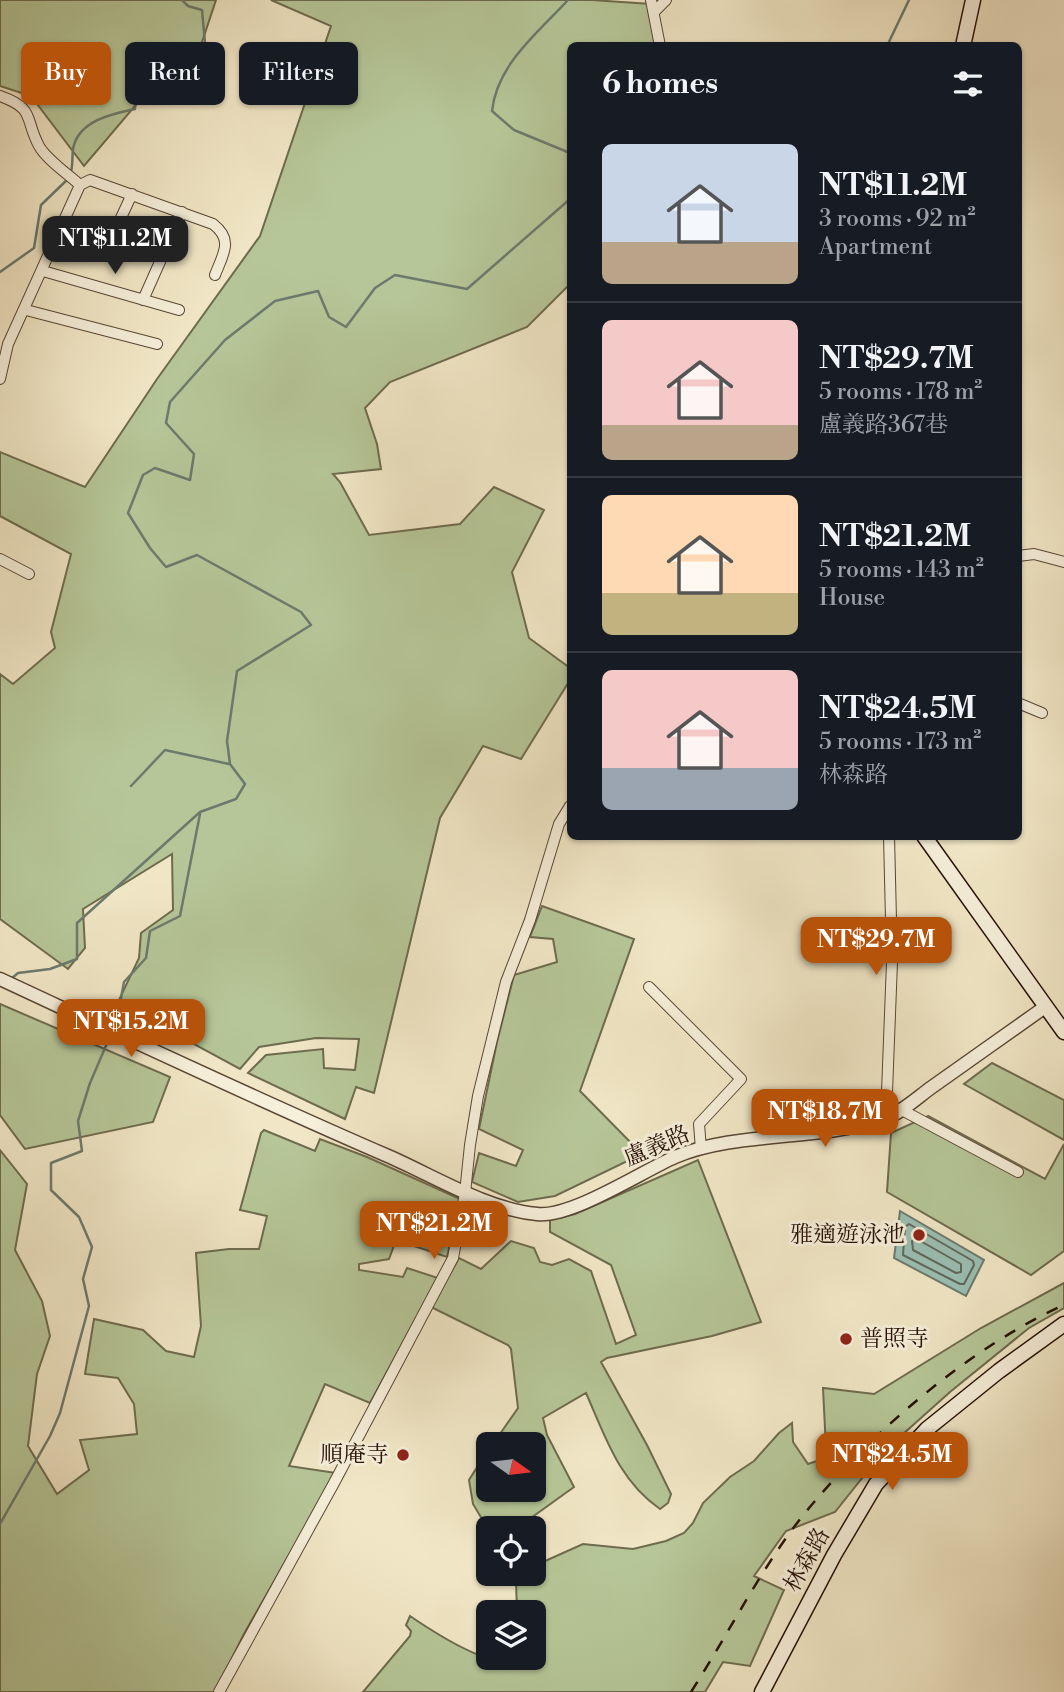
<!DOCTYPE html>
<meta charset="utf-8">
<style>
body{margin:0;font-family:"Libre Bodoni","Noto Serif TC",serif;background:#20242c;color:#f1f3f6;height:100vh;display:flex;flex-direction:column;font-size:26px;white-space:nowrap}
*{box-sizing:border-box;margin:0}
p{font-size:23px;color:#9ea1a6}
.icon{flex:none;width:38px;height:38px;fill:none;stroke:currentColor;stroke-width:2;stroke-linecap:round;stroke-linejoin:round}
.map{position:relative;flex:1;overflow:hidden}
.details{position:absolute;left:567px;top:42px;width:455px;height:798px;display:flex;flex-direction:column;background:#171b24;border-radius:10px;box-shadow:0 2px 5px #0004}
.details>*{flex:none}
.top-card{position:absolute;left:21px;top:42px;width:441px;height:63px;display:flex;gap:14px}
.needle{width:46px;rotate:104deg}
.buttons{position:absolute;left:476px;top:1432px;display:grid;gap:14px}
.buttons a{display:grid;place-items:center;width:70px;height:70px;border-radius:10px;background:#171b24;box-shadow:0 2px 5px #0004;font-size:35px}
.price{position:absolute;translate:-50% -60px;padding:0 16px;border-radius:14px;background:#b45309;color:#fff;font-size:23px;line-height:46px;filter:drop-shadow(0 2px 4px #0008)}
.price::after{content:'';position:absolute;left:50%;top:42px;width:21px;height:16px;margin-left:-10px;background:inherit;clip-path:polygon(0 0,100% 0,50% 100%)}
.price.selected{background:#222;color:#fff}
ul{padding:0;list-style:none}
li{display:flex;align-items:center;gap:21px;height:175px;padding:0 35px}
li+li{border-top:2px solid #363941}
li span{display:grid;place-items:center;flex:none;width:196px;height:140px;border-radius:10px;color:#555}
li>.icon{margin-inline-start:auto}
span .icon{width:84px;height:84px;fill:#fffc;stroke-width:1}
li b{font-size:30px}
h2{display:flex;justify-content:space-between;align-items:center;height:84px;padding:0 35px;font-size:30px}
.pill{padding:0 24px;border-radius:10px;background:#171b24;box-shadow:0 2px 5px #0004;font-size:24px;line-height:63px}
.pill.selected{background:#b45309;color:#fff}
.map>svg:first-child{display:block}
</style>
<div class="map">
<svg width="1064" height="1692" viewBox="0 0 1064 1692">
<rect width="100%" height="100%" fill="#f1e7c6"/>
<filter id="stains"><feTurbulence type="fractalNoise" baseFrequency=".00286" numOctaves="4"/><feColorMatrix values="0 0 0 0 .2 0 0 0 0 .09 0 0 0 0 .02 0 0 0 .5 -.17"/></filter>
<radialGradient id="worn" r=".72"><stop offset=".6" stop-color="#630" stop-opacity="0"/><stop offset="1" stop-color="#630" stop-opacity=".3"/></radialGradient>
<path fill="#b6c698" stroke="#6e6b4e" stroke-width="2" d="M0,0H216L199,51L168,67L84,166L31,96L0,86Z
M271,0H592L651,4L658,45L570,46V284L527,327L390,382L365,408L377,444L381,469L333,474L340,482L369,535L460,524L494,487L544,510L512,572L529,638L570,668V680L521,759L483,746L440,818L374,1093L356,1087L345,1119L248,1073L266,1055L323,1049L324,1068L355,1070L359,1039L316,1038L259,1047L240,1069L166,1029L119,1000L139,958L141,933L173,910L172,854L83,909L85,948L68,969L0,919V674L13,684L55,648L51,632L71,554L0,516V452L85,487L157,379L260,236L331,26Z
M542,906L634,939L580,1091L642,1154L555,1196L518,1202L472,1182L479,1153L516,1166L523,1150L479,1129L497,1042L514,975L557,962L553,939L530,937Z
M0,1004L170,1077L153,1122L25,1149L0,1115Z
M992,1063L1064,1100V1140L964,1084Z
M928,1116L1045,1179L1064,1144V1251L1031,1275L887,1192L891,1133Z
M264,1130L315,1151L320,1139L367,1157L460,1199L447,1257L396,1240L389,1259L359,1264V1270L403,1277L407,1268L438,1278L370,1403L325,1384L289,1466L336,1473L245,1632L215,1692H0V1150L27,1184L15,1250L42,1301L50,1336L37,1374L28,1446L57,1494L89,1470L80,1440L137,1434L134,1404L118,1378L85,1374L94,1319L143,1330L166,1351L194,1357L201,1326L196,1253L229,1249H259L267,1216L240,1210L261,1133Z
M698,1160L761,1322L712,1336L607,1358L601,1362L647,1445L671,1494L668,1503L660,1509C619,1481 605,1436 586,1393L543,1418L547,1435L574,1487L517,1528L488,1529L473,1504L469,1480L488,1450V1489H534V1444H493L518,1408L511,1349L508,1345L431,1307L459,1258L481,1269L511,1241L534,1248L540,1262L552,1265L569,1259L591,1271L616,1344L636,1335L611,1265L550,1232V1220L575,1214Z
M1064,1283V1308L1029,1328L950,1392L883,1452L835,1512L786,1531L754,1576L784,1590L750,1666L723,1662L705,1692H363L410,1636L411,1631L406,1625L410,1616C432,1631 490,1670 517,1660L519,1657H534V1612H517L516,1581L520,1573H534V1566L583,1544L633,1549L666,1541L684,1533L693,1523L703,1503L730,1477L754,1461L779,1433L792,1423L793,1442L808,1464L820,1460L826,1449L823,1388L874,1394L981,1328Z"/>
<path fill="#9bc0b4" stroke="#6c7a6e" stroke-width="2" d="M900,1211L984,1260L966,1296L894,1258Z"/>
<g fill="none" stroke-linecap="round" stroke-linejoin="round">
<path stroke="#60685c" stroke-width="2" d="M909,1224L973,1261L974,1265L964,1284H960L903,1255L905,1227Z
M917,1239L961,1264V1272L956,1273L913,1250L912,1241Z"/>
<path stroke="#6c7a6e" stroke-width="2.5" d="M568,0C538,33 497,64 492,111L514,130L570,153
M887,46L909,0
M71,172C73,164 72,157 73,149C78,121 111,114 135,109L136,87L140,78L172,68L194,75L208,76L202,10L188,6L182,0
M0,272L34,248L41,205L69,178
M131,786L165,750L229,764
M11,979L18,973L50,969L77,959V923L200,812L236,799L245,784L230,764L227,741L237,671L311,625L301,612L197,555L166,567L150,548L128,513L143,475L155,468L190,480L194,454L166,423L170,402L225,340L275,301L318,291L329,317L346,327L375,288L395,275L467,289L570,199
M113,1028L119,1009L124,982L146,958L150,931L180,916L200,814
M0,1524L50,1436L60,1413L89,1306L83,1279L92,1247L79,1217L51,1190V1163L82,1151L78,1121L90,1083L111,1034"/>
<g stroke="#594635" stroke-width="12">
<path id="minor" d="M651,0L660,46
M654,12L666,0
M0,96C36,109 24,118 39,146C46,159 69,175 80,185L8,344L0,379
M80,185L90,180L213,224C234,240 223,254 215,275
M107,248L132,194
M43,271L179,310
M143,300L182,212
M26,310L157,344
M1018,556L1034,554L1064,562
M0,559L29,574
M1018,703L1042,713
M649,987L741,1079L699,1124L701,1149
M900,1109L1018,1172
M886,1118L892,962L889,836
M219,1692L334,1483L453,1258L465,1193L470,1145L478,1096L506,982L530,920L559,824L570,806"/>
</g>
<g stroke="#594635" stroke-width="15">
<path id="tertiary" d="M0,979C129,1039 258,1100 388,1156C436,1177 486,1209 537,1214C571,1218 641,1172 675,1157C736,1131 819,1141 884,1119C901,1113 918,1097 932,1087C970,1060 1007,1034 1045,1007"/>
</g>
<g stroke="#261005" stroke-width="17">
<path id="secondary" d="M963,46L973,0
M924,836L1064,1032
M762,1692L834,1555L876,1484L927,1429L999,1371L1064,1324"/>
</g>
<use href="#minor" stroke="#f6efda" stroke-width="10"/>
<use href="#tertiary" stroke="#f6efda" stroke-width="12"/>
<use href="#secondary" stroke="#f6efda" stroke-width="14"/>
<path stroke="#261005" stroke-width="2.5" stroke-dasharray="12 12" stroke-linecap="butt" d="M691,1692C731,1630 767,1556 815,1501C880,1425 973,1346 1064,1305"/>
</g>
<g fill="#8f2418" stroke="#f6efda" stroke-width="2.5">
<circle cx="919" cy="1235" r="7"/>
<circle cx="846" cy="1339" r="7"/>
<circle cx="403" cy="1455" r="7"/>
</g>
<g text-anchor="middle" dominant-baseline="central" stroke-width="6" stroke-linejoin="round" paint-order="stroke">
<g font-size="23" fill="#261005" stroke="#f6efda">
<text transform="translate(657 1146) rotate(-23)">盧義路</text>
<text transform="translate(807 1560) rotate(-61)">林森路</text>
</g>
<g font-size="23" fill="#261005" stroke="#f6efda" text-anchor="end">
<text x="905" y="1235">雅適遊泳池</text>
<text x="860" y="1339" text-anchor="start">普照寺</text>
<text x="389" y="1455">順庵寺</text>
</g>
</g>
<rect width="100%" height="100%" filter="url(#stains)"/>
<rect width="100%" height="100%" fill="url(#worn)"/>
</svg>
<div class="buttons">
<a><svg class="needle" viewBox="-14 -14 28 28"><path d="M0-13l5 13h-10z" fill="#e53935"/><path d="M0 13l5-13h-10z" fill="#9ea1a6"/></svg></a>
<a><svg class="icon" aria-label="locate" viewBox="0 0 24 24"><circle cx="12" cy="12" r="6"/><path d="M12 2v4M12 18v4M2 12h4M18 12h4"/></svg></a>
<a><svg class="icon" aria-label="layers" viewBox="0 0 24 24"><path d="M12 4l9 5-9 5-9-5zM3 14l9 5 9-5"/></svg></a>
</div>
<b class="price selected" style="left:115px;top:276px">NT$11.2M</b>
<b class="price" style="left:876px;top:977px">NT$29.7M</b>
<b class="price" style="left:131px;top:1059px">NT$15.2M</b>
<b class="price" style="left:825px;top:1149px">NT$18.7M</b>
<b class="price" style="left:434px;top:1261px">NT$21.2M</b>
<b class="price" style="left:892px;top:1492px">NT$24.5M</b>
<div class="top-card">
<a class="pill selected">Buy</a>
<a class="pill">Rent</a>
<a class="pill">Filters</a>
</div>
<section class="details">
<h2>6 homes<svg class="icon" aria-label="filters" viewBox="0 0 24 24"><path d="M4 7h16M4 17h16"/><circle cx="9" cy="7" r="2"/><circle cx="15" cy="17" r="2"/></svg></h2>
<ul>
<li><span style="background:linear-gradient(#c9d6e8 70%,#b9a48a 0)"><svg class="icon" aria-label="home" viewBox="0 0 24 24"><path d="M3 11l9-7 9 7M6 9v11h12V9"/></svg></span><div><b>NT$11.2M</b><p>3 rooms · 92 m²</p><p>Apartment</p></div></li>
<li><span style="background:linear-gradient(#f6c9c9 75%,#b9a48a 0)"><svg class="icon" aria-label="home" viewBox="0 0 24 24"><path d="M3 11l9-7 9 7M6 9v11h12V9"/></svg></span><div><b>NT$29.7M</b><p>5 rooms · 178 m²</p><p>盧義路367巷</p></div></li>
<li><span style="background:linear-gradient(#ffd9b3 70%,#c2b280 0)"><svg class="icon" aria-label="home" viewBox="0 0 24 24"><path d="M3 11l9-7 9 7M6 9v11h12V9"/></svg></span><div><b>NT$21.2M</b><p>5 rooms · 143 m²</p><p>House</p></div></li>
<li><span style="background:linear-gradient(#f6c9c9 70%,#9aa5b1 0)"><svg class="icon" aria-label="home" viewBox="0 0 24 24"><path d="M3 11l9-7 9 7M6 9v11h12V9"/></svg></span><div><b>NT$24.5M</b><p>5 rooms · 173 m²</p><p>林森路</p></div></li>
</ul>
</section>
</div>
